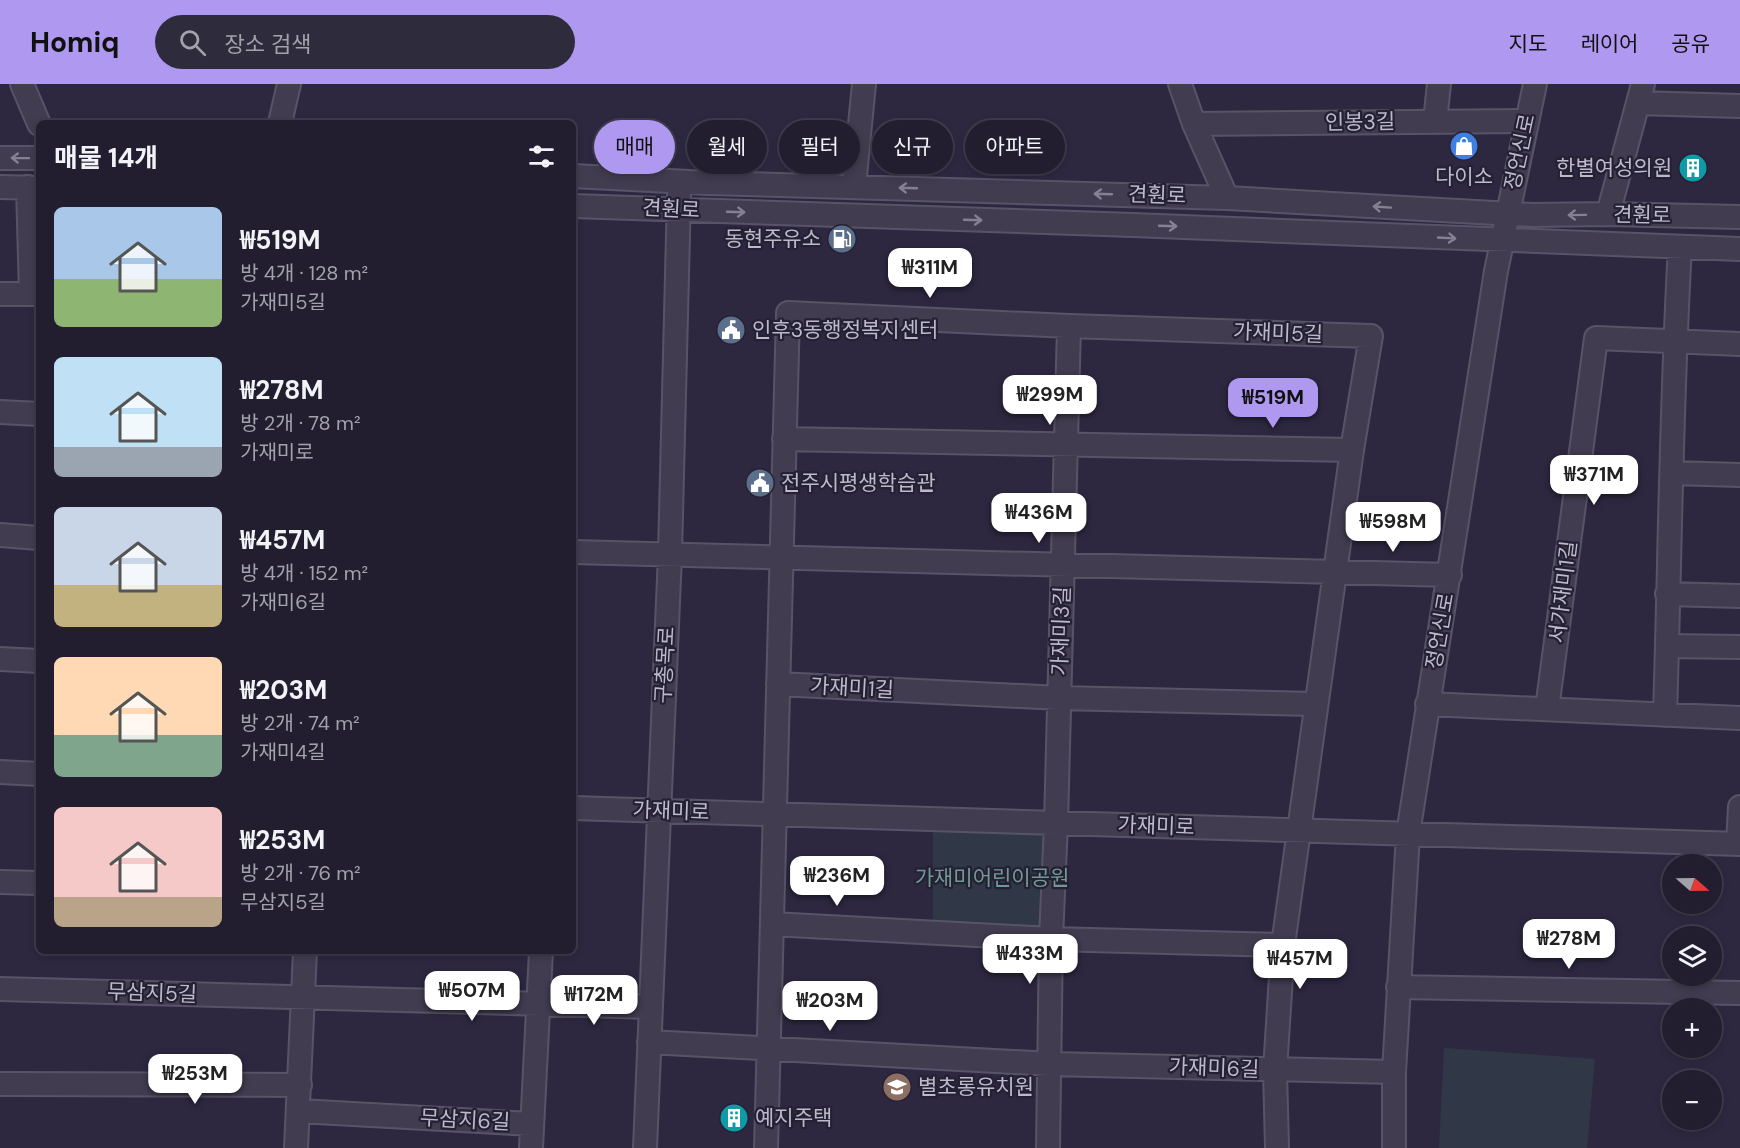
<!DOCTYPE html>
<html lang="ko">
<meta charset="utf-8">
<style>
body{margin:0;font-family:"DM Sans","Noto Sans KR",sans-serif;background:#2e2b3c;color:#f1f3f6;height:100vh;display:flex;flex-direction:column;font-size:22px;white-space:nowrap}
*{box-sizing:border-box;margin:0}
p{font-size:20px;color:#a2a2ab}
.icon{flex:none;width:33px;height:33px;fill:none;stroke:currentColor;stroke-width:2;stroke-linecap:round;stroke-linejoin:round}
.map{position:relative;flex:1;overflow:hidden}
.sheet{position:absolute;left:36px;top:36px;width:540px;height:834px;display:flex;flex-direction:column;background:#221e30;border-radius:9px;box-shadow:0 3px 9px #0003,0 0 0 2px #3f3c4c}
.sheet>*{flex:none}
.top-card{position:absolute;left:594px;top:36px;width:570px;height:54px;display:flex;gap:12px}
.needle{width:39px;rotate:110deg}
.buttons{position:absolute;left:1662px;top:770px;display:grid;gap:12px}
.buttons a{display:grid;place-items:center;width:60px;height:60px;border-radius:50%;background:#221e30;box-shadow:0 3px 9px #0003,0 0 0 2px #3f3c4c;font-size:30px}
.price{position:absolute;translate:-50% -51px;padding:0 14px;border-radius:12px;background:#fff;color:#222;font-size:20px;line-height:39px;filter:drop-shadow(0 2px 3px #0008)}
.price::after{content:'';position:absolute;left:50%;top:36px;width:18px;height:14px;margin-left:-9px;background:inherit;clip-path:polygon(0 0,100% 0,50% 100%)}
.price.selected{background:#ae98f0;color:#111}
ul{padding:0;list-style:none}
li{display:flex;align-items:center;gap:18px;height:150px;padding:0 18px}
li span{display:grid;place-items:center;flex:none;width:168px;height:120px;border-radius:9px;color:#555}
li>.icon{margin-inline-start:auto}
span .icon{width:72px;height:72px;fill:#fffc;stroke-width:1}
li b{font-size:26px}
h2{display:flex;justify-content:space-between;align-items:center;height:72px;padding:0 18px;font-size:26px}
.tag{padding:0 21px;border-radius:27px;background:#221e30;box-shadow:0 3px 9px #0003,0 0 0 2px #3f3c4c;font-size:21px;line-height:54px}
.tag.selected{background:#ae98f0;color:#111}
header{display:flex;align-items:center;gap:36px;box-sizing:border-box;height:84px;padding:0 30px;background:#ae98f0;color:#111}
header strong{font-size:28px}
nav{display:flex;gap:33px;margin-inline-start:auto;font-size:21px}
.search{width:420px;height:54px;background:#2e2b3c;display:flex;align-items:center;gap:15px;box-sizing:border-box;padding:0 21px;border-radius:33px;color:#a2a2ab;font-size:22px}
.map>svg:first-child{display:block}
</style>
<header>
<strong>Homiq</strong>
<div class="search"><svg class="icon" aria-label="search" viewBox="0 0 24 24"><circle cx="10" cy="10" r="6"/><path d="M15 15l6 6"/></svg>장소 검색</div>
<nav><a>지도</a><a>레이어</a><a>공유</a></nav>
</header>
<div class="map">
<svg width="1740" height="1064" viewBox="0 0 1740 1064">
<rect width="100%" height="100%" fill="#2d2840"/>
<path fill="#303848" d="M933,735L1056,739L1051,855L933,848Z
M1444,964L1595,975L1587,1064H1439Z"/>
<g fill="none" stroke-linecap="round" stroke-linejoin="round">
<g stroke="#585467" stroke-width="26">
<path id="minor" d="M22,0L39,40
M1180,0L1194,40L1227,114
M1638,19L1740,22
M1435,37L1439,0
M280,39L289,0
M1194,40L1527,37
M0,74H39
M573,92L708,99L1227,114L1532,131L1608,130L1740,133
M854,102L864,0
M0,103L39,104
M28,103L31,210
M573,122L1133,141L1740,165
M1608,130L1643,0
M0,210H39
M0,328L39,330
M784,355L1352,366
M1673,389L1740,391
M0,451L39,454
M573,468L1450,491
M1667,510L1740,512
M1667,562L1740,563
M0,575L39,577
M778,600L1060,614L1316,620
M1427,620L1740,634
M1547,625L1596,254L1740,260
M1665,631C1670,475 1671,319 1680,163
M0,688L39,690
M573,724L1740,760
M1738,760L1740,723
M0,798L39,799
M772,840L1051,855L1283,861
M1398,903L1740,909
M0,905L651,923
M649,958L1051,980L1394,988
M0,1000L300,1001
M299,1027L532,1040
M296,1064L305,867
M531,1064L541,867
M645,1064L670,470L679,111
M766,1064L788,229L1069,242L1371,252L1352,366L1283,861L1275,986L1277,1064
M1048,1064L1051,855L1056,739L1069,242
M1394,1064V988L1408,750L1496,187L1535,0"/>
</g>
<use href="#minor" stroke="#413c50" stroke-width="22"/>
</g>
<defs><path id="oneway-shaft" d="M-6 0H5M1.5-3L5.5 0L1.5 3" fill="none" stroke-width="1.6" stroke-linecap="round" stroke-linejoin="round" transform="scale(1.5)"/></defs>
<g stroke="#858193">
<use href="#oneway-shaft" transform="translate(20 74) rotate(-179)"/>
<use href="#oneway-shaft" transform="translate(908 104) rotate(-178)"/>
<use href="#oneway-shaft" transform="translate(1103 110) rotate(-178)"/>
<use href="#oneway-shaft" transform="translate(1382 123) rotate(-176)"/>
<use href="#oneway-shaft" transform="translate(736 128) rotate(2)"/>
<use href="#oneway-shaft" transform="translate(1577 131) rotate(179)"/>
<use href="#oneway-shaft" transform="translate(973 136) rotate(2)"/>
<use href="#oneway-shaft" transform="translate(1168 142) rotate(2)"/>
<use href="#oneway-shaft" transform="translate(1447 154) rotate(3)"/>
</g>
<defs>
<g id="shop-disc" transform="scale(1.5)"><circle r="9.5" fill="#3f7fe0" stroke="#252135"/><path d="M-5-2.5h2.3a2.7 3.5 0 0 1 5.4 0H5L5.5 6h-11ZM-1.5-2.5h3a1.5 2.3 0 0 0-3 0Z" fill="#fff"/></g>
<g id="building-disc" transform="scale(1.5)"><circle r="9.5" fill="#0f9aa8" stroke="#252135"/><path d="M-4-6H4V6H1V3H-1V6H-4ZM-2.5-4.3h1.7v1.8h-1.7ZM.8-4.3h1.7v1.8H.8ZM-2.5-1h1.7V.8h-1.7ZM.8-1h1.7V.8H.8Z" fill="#fff"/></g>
<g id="fuel-disc" transform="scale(1.5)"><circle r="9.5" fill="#5c6f8a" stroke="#252135"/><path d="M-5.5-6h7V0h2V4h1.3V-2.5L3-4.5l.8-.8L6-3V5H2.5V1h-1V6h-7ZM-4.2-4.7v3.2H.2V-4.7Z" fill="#fff"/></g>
<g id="civic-disc" transform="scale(1.5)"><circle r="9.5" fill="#5c6f8a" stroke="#252135"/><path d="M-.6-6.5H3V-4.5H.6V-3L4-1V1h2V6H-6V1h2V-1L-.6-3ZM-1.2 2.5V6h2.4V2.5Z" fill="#fff"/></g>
<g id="school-disc" transform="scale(1.5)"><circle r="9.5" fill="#8d6e63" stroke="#252135"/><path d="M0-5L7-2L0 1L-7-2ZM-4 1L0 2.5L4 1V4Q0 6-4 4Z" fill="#fff"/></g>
</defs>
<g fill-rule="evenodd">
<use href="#shop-disc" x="1464" y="62"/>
<use href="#building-disc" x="1693" y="84"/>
<use href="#fuel-disc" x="842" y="155"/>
<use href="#civic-disc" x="731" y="246"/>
<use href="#civic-disc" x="760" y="399"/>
<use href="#school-disc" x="897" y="1003"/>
<use href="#building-disc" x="734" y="1034"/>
</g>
<g text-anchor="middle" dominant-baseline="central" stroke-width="4.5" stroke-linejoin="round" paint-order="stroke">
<g font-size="21" fill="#bdb9ca" stroke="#252135">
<text transform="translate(1360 38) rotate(-1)">인봉3길</text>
<text transform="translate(1520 68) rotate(-78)">정언신로</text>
<text transform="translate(1157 111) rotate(2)">견훤로</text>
<text transform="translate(671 125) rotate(3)">견훤로</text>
<text transform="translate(1642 131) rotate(1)">견훤로</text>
<text transform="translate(1278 249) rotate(2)">가재미5길</text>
<text transform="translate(1563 508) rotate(-83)">서가재미1길</text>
<text transform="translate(1061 547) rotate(-88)">가재미3길</text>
<text transform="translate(1440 547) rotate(-80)">정언신로</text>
<text transform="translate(665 581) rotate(-87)">구총목로</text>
<text transform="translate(852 604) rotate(3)">가재미1길</text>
<text transform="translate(671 727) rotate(2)">가재미로</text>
<text transform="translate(1156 742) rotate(2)">가재미로</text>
<text transform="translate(152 909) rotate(2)">무삼지5길</text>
<text transform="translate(1214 984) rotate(2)">가재미6길</text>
<text transform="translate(465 1036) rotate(3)">무삼지6길</text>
</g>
<g font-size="21" fill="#bdb9ca" stroke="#252135" text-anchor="start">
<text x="1672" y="84" text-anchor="end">한별여성의원</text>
<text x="1464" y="93" text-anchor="middle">다이소</text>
<text x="821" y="155" text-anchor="end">동현주유소</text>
<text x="752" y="246">인후3동행정복지센터</text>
<text x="781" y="399">전주시평생학습관</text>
<text x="918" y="1003">별초롱유치원</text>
<text x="755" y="1034">예지주택</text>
</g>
<g font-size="21" fill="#729993" stroke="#252135">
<text x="992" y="794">가재미어린이공원</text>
</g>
</g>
</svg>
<div class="buttons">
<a><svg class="needle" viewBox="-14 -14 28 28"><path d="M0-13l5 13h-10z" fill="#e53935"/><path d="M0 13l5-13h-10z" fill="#a2a2ab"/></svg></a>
<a><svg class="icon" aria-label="layers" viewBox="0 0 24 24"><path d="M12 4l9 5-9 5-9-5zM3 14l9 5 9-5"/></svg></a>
<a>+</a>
<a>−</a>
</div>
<b class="price" style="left:930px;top:215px">₩311M</b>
<b class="price" style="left:1050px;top:342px">₩299M</b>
<b class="price selected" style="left:1273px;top:345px">₩519M</b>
<b class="price" style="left:1594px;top:422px">₩371M</b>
<b class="price" style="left:1039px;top:460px">₩436M</b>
<b class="price" style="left:1393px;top:469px">₩598M</b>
<b class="price" style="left:837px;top:823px">₩236M</b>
<b class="price" style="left:1569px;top:886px">₩278M</b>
<b class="price" style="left:1030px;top:901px">₩433M</b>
<b class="price" style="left:1300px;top:906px">₩457M</b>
<b class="price" style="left:472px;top:938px">₩507M</b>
<b class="price" style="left:594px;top:942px">₩172M</b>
<b class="price" style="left:830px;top:948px">₩203M</b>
<b class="price" style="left:195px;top:1021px">₩253M</b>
<div class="top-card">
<a class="tag selected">매매</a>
<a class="tag">월세</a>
<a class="tag">필터</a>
<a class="tag">신규</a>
<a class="tag">아파트</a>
</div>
<section class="sheet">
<h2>매물 14개<svg class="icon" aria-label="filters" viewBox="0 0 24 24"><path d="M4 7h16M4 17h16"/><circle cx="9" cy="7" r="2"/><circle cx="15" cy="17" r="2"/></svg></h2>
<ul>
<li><span style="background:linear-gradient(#a9c7e8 60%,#8fb573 0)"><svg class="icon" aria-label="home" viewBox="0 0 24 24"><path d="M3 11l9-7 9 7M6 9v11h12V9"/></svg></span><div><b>₩519M</b><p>방 4개 · 128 m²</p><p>가재미5길</p></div></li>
<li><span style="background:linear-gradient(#bfe0f5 75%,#9aa5b1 0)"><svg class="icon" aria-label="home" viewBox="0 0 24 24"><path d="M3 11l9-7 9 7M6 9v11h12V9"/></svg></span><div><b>₩278M</b><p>방 2개 · 78 m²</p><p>가재미로</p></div></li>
<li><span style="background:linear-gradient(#c9d6e8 65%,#c2b280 0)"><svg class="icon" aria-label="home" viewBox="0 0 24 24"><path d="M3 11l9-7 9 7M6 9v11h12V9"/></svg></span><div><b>₩457M</b><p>방 4개 · 152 m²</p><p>가재미6길</p></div></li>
<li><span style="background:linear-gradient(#ffd9b3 65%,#7fa58c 0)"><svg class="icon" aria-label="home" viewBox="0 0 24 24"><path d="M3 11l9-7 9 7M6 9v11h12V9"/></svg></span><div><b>₩203M</b><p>방 2개 · 74 m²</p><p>가재미4길</p></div></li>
<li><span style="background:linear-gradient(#f6c9c9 75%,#b9a48a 0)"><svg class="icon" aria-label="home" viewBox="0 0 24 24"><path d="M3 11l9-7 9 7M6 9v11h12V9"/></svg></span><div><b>₩253M</b><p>방 2개 · 76 m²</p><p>무삼지5길</p></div></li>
</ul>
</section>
</div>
